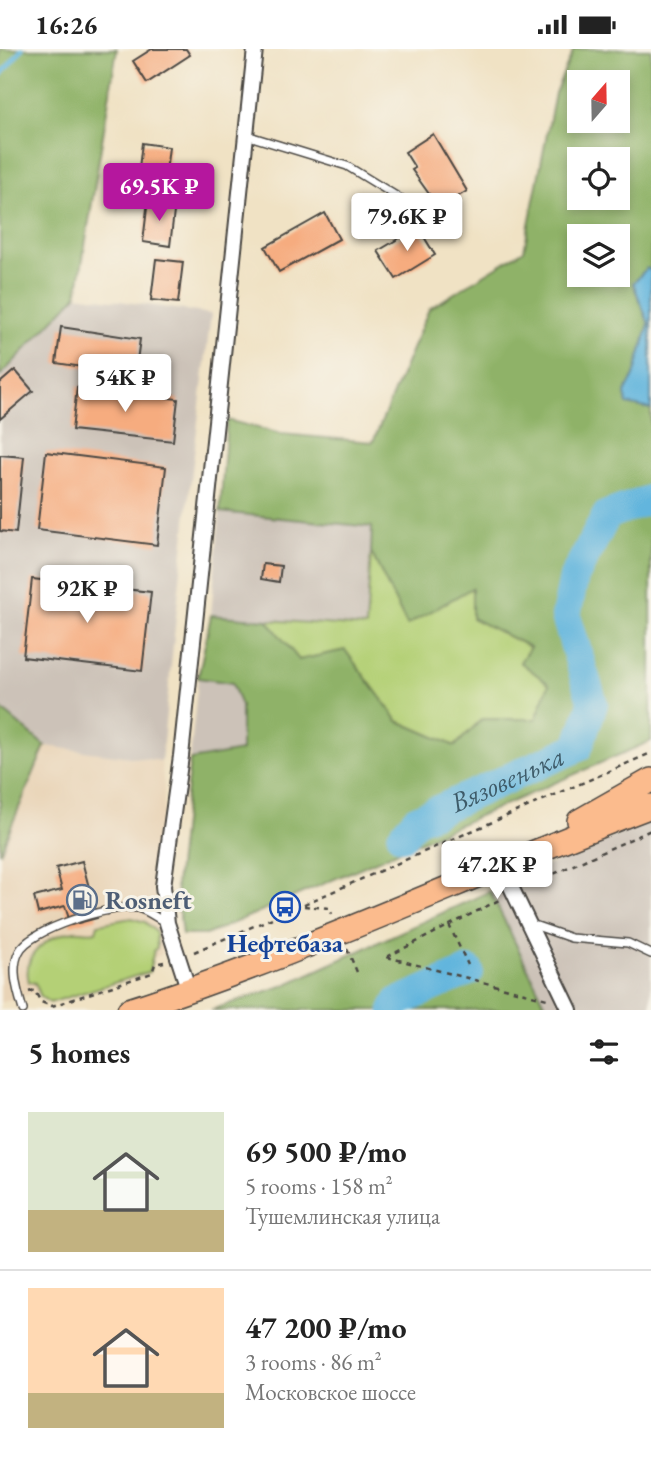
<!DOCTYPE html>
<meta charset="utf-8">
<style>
body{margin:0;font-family:"EB Garamond",serif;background:#f6f6f6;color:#222;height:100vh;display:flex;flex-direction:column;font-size:26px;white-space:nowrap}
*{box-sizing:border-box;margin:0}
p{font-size:23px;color:#767676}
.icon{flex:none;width:38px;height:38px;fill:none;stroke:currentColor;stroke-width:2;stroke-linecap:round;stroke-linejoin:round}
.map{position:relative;height:961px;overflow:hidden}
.side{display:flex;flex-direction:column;background:#fff;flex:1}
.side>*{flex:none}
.needle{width:46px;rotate:20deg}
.tools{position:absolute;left:567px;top:21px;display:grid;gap:14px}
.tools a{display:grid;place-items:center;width:63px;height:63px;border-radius:0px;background:#fff;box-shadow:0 4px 10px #0003;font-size:35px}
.price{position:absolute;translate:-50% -60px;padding:0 16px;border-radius:7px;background:#fff;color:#222;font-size:23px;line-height:46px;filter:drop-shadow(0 2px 4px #0008)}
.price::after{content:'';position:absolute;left:50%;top:42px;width:21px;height:16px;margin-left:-10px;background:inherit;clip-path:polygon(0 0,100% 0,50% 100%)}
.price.active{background:#b5179e;color:#fff}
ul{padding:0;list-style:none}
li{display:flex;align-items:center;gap:21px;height:175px;padding:0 28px}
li+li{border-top:2px solid #e0e0e0}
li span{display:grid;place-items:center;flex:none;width:196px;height:140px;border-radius:0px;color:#555}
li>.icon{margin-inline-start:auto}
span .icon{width:84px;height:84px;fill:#fffc;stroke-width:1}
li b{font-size:30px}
h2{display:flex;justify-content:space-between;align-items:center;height:84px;padding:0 28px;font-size:30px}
.status{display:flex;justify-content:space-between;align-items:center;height:49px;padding:0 35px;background:#fff;direction:ltr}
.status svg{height:19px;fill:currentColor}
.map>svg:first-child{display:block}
</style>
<div class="status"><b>16:26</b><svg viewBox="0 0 49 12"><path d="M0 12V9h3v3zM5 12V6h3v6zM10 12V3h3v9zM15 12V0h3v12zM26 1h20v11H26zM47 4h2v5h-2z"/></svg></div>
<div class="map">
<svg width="651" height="961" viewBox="0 0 651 961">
<rect width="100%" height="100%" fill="#f7f3e8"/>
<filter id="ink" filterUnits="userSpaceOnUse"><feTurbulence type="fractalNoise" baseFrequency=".0143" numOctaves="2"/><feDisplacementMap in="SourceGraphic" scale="14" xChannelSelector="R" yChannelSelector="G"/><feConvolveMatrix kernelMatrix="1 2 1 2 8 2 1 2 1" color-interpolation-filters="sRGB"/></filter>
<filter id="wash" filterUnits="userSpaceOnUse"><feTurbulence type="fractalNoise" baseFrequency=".00686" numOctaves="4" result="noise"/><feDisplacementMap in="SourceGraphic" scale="28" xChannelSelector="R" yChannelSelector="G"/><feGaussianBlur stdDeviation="1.57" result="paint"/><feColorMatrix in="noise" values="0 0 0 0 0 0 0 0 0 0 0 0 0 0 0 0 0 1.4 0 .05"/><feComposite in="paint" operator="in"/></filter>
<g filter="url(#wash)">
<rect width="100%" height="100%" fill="#f0e2c4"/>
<path fill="#e9d4b7" d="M45,697L161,712L164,739L161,906L0,954V804Z"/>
<path fill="#ccc2b8" d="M77,246L211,265L187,463L161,712L45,697L0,659V327Z
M220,463L372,478L366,578L211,566Z
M198,629L232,634L241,657V703L190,711Z
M651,771V961H548L490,842Z"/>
<path fill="#b4d076" stroke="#707e50" stroke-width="2" d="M371,503L388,533L472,539V569L530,598L550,635L536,670H482L455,697L398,672L345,601L299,611L267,571L366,578Z
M131,869L145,873L156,883L157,899L154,901L149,923L50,954L41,948L35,934L29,933C21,905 49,886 74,882C82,881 87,884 96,882L98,875Z"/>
<path fill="#8fb267" stroke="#5d6e49" stroke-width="2" fill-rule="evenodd" d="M0,0H117L77,246L0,327Z
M574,0H651V222L646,220L633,235L649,275L634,327L625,344L627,355L651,360V692L206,886H182L176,836L190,711L241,702V657L232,634L198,629L211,566L267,571L299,611L345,601L398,672L455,697L482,670H536L549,635L520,613L530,598L472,569V539L407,576L371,503L372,478L220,463L227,371L281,385L373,393L429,260L524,201L555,44ZM579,33H618V72H579ZM579,110H618V149H579ZM579,187H618V226H579Z
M0,659L45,697L0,804Z
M490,842L548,961H211L285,936Z"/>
<path fill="#62b5dd" stroke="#467084" stroke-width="2" d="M647,219L651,222V360L627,355L625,344L634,327L649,275L633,234Z"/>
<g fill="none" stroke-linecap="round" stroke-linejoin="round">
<path stroke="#62b5dd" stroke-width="5" d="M0,27L22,0"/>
<g stroke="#62b5dd" stroke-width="30">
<path id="s1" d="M402,787L416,771L578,698L593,655L566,567L574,528L607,466L651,450"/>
<path d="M394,961L398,953L469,922"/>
</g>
</g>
<g id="blocks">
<path fill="#f6ac7f" d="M152,0H186L190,6L147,34L133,12Z
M433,85L467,142L439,159L412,121L415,119L405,103Z
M142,94L169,98L164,139L137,136Z
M148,151L175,154L170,197L143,193Z
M325,164L339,190L279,223L265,198Z
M418,178L435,206L396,230L378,202Z
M156,210L183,213L178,254L151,251Z
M61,278L140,290L135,326L56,314Z
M15,321L33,342L0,370V334Z
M77,338L178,350L173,392L72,381Z
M46,403L166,418L157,496L37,481Z
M0,406L24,408L16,484L0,482Z
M263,515L281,517L279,533L261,530Z
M32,530L151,543L142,622L23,608Z
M82,812L97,869L71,876L65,857L38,864L34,848L62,841L56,819Z"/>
</g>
</g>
<g filter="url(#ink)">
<use href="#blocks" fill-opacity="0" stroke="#494642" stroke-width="2"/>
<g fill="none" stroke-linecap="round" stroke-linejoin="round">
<g stroke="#494642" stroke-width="10">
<path id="service" d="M246,86L347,117L429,167
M531,875L571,889L628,894L651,905
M23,961C18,944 10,920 19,903C29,880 113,855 138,859C147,861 158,870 167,874"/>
</g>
<g stroke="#494642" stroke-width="18">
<path id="minor" d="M500,815L570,961
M189,942L167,874L163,837L181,707L255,0"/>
</g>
<g stroke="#494642" stroke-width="26">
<path id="primary" d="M579,772L651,731
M129,961C307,904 476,823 651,757"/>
</g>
<path stroke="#494642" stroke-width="2.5" stroke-dasharray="5 5" stroke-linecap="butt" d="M527,837L651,781
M304,857L329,859L332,865
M449,876L468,916
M347,900L357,923
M194,903L651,704
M387,908L499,851
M387,908L547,950
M29,943L34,941L41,953L52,957L152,924L155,915L164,913"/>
<use href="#service" stroke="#fff" stroke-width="7"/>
<use href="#minor" stroke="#fff" stroke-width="14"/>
<use href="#primary" stroke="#fbbb8d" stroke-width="23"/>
</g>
</g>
<defs>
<g id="fuel-ring" transform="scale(1.575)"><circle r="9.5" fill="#f7f3e8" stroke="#5c6f8a" stroke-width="1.5"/><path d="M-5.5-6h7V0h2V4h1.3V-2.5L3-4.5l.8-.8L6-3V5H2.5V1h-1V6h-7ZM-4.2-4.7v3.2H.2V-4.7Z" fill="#5c6f8a"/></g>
<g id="bus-ring" transform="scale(1.575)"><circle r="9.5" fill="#f7f3e8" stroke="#1a4fb4" stroke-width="1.5"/><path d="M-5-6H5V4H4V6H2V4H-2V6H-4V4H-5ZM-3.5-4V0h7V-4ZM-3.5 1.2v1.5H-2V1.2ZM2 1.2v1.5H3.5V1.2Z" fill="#1a4fb4"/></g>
</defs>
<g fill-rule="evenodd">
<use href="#fuel-ring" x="82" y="851"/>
<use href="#bus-ring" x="285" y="858"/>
</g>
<g text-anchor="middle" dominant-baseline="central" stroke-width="6" stroke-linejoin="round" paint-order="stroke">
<g font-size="26" font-weight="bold" fill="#4e5e75" stroke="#f7f3e8" text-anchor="start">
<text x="105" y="851">Rosneft</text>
</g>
<g font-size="26" font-weight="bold" fill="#164399" stroke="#f7f3e8">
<text x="285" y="894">Нефтебаза</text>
</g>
<g font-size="28" font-style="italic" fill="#3e5b69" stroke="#f7f3e8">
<text stroke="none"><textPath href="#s1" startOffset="121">Вязовенька</textPath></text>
</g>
</g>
</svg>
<div class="tools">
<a><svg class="needle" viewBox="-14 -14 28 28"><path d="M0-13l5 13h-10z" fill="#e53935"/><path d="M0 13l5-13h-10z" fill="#767676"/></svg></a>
<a><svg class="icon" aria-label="locate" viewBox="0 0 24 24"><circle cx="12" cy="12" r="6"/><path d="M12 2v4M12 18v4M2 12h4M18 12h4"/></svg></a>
<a><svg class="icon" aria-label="layers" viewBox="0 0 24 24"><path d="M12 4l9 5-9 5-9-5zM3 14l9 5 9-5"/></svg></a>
</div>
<b class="price active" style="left:159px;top:174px">69.5K ₽</b>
<b class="price" style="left:407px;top:204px">79.6K ₽</b>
<b class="price" style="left:125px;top:365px">54K ₽</b>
<b class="price" style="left:87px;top:576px">92K ₽</b>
<b class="price" style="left:497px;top:852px">47.2K ₽</b>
</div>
<section class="side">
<h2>5 homes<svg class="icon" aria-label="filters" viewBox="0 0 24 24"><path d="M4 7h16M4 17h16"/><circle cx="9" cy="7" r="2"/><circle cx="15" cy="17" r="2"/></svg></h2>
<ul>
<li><span style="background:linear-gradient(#dfe7d0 70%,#c2b280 0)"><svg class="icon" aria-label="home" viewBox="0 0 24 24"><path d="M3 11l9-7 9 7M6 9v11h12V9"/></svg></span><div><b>69 500 ₽/mo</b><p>5 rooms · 158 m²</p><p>Тушемлинская улица</p></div></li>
<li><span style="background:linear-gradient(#ffd9b3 75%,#c2b280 0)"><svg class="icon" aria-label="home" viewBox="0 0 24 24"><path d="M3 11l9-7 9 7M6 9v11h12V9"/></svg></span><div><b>47 200 ₽/mo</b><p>3 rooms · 86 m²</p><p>Московское шоссе</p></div></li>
</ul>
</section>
